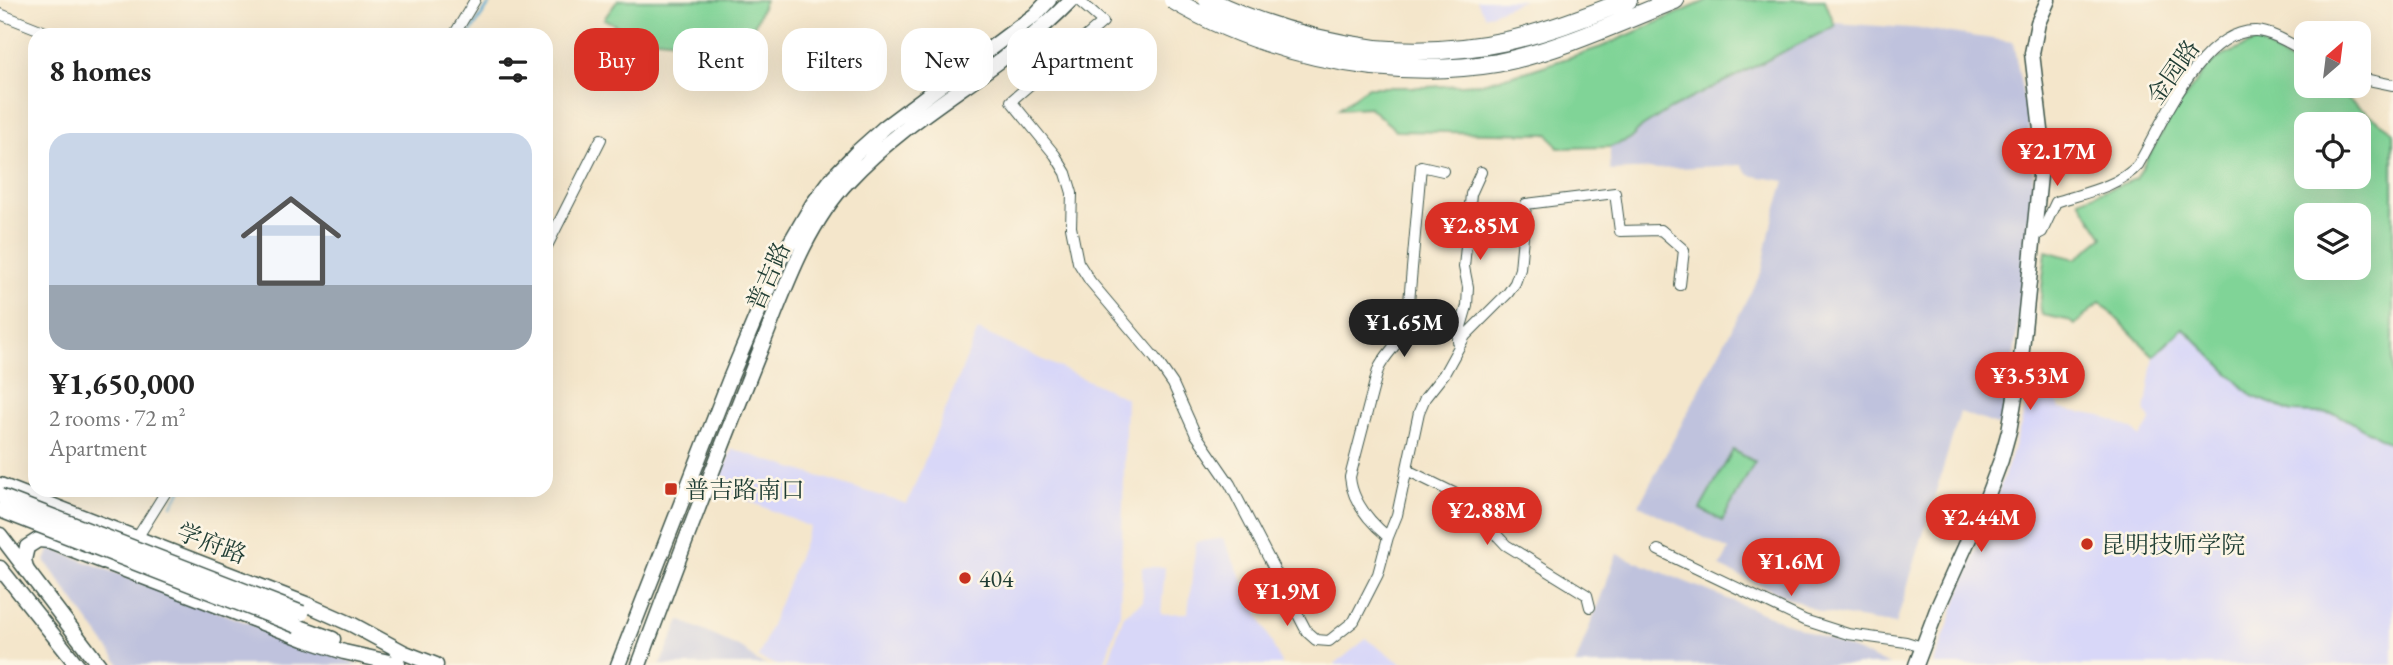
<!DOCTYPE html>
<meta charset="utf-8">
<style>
body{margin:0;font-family:"EB Garamond","Noto Serif SC",serif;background:#f6f6f6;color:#222;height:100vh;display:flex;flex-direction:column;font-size:26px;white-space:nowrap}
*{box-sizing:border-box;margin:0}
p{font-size:23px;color:#767676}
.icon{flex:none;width:38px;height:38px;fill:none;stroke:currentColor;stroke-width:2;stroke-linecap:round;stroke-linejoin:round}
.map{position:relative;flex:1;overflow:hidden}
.details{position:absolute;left:28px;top:28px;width:525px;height:469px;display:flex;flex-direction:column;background:#fff;border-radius:21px;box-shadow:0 7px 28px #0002}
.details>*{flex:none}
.hud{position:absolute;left:574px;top:28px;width:665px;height:63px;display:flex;gap:14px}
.needle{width:46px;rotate:28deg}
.tools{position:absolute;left:2294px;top:21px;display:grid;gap:14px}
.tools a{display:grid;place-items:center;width:77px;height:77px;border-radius:14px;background:#fff;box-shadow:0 7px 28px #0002;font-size:35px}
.price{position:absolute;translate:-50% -60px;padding:0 16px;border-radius:24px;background:#d93025;color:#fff;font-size:23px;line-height:46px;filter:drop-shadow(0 2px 4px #0008)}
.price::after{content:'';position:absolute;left:50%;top:42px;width:21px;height:16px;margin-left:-10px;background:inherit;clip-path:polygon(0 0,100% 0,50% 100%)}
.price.current{background:#222;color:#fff}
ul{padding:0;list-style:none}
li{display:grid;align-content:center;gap:14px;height:371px;padding:0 21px}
li span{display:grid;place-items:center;height:217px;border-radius:21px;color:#555}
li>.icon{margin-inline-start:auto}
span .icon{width:126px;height:126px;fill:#fffc;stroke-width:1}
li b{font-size:30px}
h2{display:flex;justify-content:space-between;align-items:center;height:84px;padding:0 21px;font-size:30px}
.pill{padding:0 24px;border-radius:21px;background:#fff;box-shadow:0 7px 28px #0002;font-size:24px;line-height:63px}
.pill.current{background:#d93025;color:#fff}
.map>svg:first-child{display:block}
</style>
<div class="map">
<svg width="2393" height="665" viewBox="0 0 2393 665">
<rect width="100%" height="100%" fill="#fcf5e5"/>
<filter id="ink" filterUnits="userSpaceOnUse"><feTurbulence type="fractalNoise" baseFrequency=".0143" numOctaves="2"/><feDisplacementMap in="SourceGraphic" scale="14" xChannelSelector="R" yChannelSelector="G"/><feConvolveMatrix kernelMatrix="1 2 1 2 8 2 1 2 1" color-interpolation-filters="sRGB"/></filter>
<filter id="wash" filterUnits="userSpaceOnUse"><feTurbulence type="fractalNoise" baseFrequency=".00686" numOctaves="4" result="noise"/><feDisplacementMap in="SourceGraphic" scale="28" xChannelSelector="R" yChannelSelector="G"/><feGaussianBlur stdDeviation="1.57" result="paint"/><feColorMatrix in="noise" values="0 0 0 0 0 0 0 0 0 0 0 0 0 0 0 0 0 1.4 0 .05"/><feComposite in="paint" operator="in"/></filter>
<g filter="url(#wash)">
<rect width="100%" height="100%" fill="#f4e6cb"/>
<path fill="#d8d7f8" d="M1476,0H1524L1485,16Z
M2183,328L2252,396L2292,412L2337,413L2393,445V665H1933L2010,460L2036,374L2049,380L2060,409L2101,416L2133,429L2140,438L2151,420L2145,411L2154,356Z
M978,330L1126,398L1120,613L1104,665H777L758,658L810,527L717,487L732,449L907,504Z
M1223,538L1282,665H1107L1124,615L1143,601L1142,567H1165L1161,614L1188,613L1196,542Z
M1366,639L1404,665H1334Z"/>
<path fill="#bfc2dd" d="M1834,23L1924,29L2013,42L2034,155L2032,210L2015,348L2000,426L1960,412L1896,624L1820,612L1720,567L1729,550L1639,505L1762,271L1770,231L1785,181L1749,175L1742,165L1610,171V147L1630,139L1642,127L1670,109L1835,26Z
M50,548L360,665H120L45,561Z
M1617,554L1890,665H1575Z
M680,620L743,649L758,662L767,665H660Z"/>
<path fill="#80d497" stroke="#508866" stroke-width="2" fill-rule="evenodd" d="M618,0H765L755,24L737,47L638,37L604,19Z
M1708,0H1825L1835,26L1670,109L1642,127L1630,139L1610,147L1558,148L1549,134L1397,131L1369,107L1338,109L1368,87H1427L1478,84L1528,71L1601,47Z
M2257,41L2306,72V86H2328L2393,131V445L2337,414L2292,412L2252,396L2183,328L2154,356L2100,302L2075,325L2067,320L2042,315L2040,305L2046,251L2076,259L2103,237L2079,200L2136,179L2173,113L2212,61ZM2306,124H2359V177H2306ZM2306,215H2359V268H2306Z
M1733,450L1755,462L1722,521L1700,509Z"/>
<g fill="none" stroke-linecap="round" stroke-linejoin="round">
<path stroke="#56abd2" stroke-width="2.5" d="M469,35L492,0
M172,505L181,490"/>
</g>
</g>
<g filter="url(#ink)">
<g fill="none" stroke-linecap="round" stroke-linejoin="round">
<g stroke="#3f564b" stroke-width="12">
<path id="street" d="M1078,0L1103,22L1011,101L1055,155L1066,173L1072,193L1071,227L1078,262L1090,281L1155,358L1173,384L1195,433L1230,484L1307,632L1316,640L1329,641L1354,621L1378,574L1388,537L1397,515L1419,412L1425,398L1444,374L1465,336L1508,293L1515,283L1520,269L1526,204L1615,193L1620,231L1661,230L1684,250L1680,285
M0,14L53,35
M454,35L475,0
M2359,78L2393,85
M2034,236L2042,232L2056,202C2084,193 2118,187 2138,165C2162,124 2201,29 2256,31C2273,32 2292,45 2306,52
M546,248L601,139
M1458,342V337L1467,306L1468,287L1464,267L1471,194L1481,172
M1407,470L1460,496L1506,545L1587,595L1590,607
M1388,537C1370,522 1352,501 1350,477L1378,370C1385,353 1401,343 1407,325L1421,166L1443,171
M137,538L167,490
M1658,550L1804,620L1848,634L1906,642L1922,647"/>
</g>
<g stroke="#3f564b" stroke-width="17">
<path id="secondary" d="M1916,665L1938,607L1984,505L2001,460L2009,431L2020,368L2043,147L2032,53L2038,23L2048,0"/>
</g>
<g stroke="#3f564b" stroke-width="17">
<path id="primary" d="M0,485L306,604L353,625L403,652
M0,535L99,665
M0,568L77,665
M27,571L24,560L27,547L38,540L50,541L304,639L344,652L398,664
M297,626L333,639
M395,649L436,665
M618,665L729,381L780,260L812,205L834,176L857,152L885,127L1035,15L1049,0
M639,665C677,562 716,460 757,358C782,298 803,228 849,180C915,109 1004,70 1071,0"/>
</g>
<g stroke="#3f564b" stroke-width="20">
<path id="highway" d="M1375,49C1475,57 1537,37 1628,0
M1373,66C1415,70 1456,70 1497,63C1558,51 1617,23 1675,0"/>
</g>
<use href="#street" stroke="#fff" stroke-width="10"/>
<use href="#secondary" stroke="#fff" stroke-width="14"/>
<use href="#primary" stroke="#fff" stroke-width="14"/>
<use href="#highway" stroke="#fff" stroke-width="18"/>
<g stroke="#3f564b" stroke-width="17" stroke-linecap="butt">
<path id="primary-bridge" d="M0,496L302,613
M0,510L297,626"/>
</g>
<g stroke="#3f564b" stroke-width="20" stroke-linecap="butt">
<path id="highway-bridge" d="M1173,0C1235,37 1302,57 1373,66
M1208,0C1261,26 1317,41 1375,49"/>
</g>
<use href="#primary-bridge" stroke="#fff" stroke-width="14"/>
<use href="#highway-bridge" stroke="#fff" stroke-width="18"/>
</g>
</g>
<g fill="#c8321e" stroke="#fcf5e5" stroke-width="2.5">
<rect x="664" y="482" width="14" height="14" rx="3.5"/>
<circle cx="2087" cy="544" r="7"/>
<circle cx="965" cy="578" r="7"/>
</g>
<g text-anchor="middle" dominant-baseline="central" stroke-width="5" stroke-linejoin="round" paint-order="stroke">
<g font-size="24" fill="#1f3d34" stroke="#fcf5e5">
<text transform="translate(2173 72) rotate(-55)">金园路</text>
<text transform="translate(768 276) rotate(-66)">普吉路</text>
<text transform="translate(212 543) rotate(21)">学府路</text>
</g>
<g font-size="24" fill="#1f3d34" stroke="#fcf5e5" text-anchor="start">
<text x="685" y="489">普吉路南口</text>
<text x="2101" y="544">昆明技师学院</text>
<text x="979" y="578">404</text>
</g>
</g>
</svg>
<div class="tools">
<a><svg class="needle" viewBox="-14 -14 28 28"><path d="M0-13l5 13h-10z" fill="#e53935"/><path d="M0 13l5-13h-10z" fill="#767676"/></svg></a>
<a><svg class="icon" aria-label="locate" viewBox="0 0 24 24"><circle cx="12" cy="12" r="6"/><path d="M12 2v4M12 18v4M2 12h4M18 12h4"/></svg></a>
<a><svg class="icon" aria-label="layers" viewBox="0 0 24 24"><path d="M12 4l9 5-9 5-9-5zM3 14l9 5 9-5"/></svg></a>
</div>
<b class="price" style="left:2057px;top:188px">¥2.17M</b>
<b class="price" style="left:1480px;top:262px">¥2.85M</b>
<b class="price current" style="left:1404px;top:359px">¥1.65M</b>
<b class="price" style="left:2030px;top:412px">¥3.53M</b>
<b class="price" style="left:1487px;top:547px">¥2.88M</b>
<b class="price" style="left:1981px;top:554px">¥2.44M</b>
<b class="price" style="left:1791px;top:598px">¥1.6M</b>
<b class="price" style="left:1287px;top:628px">¥1.9M</b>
<div class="hud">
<a class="pill current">Buy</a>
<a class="pill">Rent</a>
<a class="pill">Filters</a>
<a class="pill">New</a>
<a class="pill">Apartment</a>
</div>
<section class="details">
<h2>8 homes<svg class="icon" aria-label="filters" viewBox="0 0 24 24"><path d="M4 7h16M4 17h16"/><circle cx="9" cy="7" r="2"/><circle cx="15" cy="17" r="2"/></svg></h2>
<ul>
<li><span style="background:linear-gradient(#c9d6e8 70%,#9aa5b1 0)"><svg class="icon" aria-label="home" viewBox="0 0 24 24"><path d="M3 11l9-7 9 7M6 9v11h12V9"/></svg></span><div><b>¥1,650,000</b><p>2 rooms · 72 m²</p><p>Apartment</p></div></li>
</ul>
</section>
</div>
